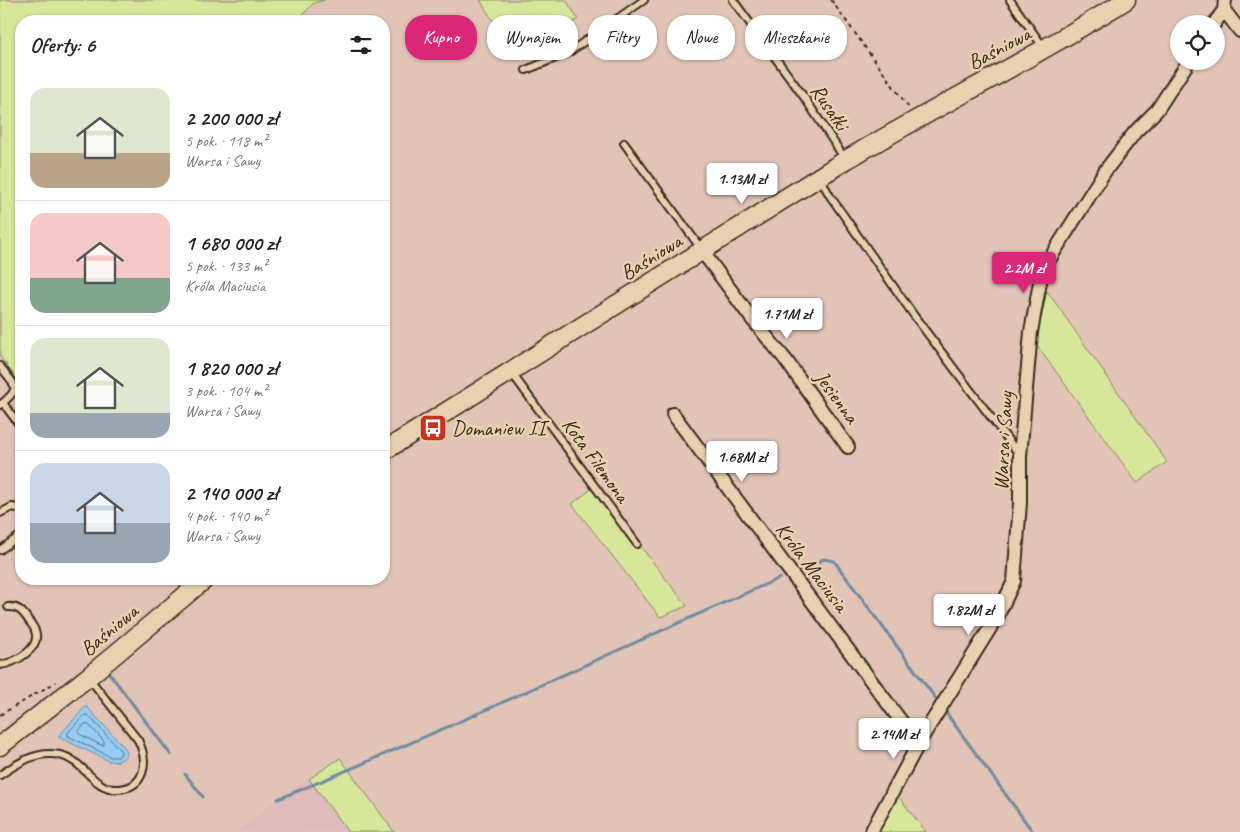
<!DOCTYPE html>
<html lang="pl">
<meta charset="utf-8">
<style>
body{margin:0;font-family:Caveat,sans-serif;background:#f6f6f6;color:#222;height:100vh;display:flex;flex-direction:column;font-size:19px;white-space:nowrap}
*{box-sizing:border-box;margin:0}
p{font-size:16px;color:#767676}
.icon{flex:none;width:28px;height:28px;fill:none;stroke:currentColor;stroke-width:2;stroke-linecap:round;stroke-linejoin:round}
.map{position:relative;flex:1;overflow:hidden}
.sheet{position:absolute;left:15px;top:15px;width:375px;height:570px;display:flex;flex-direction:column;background:#fff;border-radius:20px;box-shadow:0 1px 4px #0004}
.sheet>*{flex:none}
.hud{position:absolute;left:405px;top:15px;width:475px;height:45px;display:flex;gap:10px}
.tools{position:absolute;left:1170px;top:15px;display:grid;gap:10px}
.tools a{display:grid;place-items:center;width:55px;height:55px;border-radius:50%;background:#fff;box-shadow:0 1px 4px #0004;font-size:25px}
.price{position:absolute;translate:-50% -42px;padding:0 11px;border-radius:5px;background:#fff;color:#222;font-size:16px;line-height:32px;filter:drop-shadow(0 1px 2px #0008)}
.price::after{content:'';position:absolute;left:50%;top:30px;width:15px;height:11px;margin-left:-8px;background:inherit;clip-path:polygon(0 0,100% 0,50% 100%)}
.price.current{background:#db2777;color:#fff}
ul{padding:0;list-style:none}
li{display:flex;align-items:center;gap:15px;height:125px;padding:0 15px}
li+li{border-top:1px solid #e0e0e0}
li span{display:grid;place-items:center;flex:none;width:140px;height:100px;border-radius:15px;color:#555}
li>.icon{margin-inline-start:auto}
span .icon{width:60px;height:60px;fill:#fffc;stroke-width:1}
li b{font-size:21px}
h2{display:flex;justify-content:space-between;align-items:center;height:60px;padding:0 15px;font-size:21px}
.pill{padding:0 18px;border-radius:20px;background:#fff;box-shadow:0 1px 4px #0004;font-size:18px;line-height:45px}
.pill.current{background:#db2777;color:#fff}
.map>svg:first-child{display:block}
</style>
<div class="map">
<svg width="1240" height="832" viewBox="0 0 1240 832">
<rect width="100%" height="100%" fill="#e2c4b7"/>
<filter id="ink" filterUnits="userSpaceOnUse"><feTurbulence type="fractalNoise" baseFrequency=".02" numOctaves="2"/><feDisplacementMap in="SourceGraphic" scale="10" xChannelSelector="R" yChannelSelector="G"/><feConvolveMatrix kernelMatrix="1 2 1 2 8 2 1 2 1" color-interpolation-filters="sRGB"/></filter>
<g filter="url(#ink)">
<path fill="#dfbbbc" d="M309,779L348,832H236L275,801Z"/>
<path fill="#d6e79b" stroke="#88885c" d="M0,0H325L314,3L296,21H21V385L0,356Z
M480,0H566L578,19L517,59Z
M1047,291L1167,462L1137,483L1035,343Z
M594,487L687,606L660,617L572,504Z
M340,758L394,832H348L309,779Z
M898,796L926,832H879Z"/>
<path fill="#94ccf3" stroke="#708b9e" d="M86,706L125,748L127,753C123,761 117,763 109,761L58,737Z"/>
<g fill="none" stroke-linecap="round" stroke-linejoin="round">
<path stroke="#5f6b73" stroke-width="1" d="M85,715H88L120,750L121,753L118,757H111L68,736V733Z
M85,724H88L104,741V745H101L79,734V731Z"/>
<path stroke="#708b9e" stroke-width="3" d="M796,571L824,559L834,561L939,703
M110,674L171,755
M944,710L1033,832
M185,774L203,797
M278,799C448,730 613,651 780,578"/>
<g stroke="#3b2a1e" stroke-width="10">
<path id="service" d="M733,0L804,97L845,159
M1010,0L1044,48
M526,70L568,53L644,0
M624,143L702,250
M820,178L830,196L915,317L1018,453
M0,366C15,386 23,387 0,405
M511,372L637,544
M3,403L21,427
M0,513L12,507L21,509
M0,550L21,535
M0,665C14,663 42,649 35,631C34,626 29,622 27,618C22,611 17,606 8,607
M0,775C18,763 37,750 60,755C83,760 92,787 114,789C146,790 149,762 138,740L89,678"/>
</g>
<g stroke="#3b2a1e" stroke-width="16">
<path id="minor" d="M1224,10L1240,31
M1214,24L1224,10L1225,0
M702,251L752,319L785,359L848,447
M673,414L918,744
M871,832L921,739L997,617L1014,581L1020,503V456L1031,332L1042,271L1105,171L1135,132L1157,110L1189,61"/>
</g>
<g stroke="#3b2a1e" stroke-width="21">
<path id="secondary" d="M384,451L846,160C938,105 1035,58 1126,0
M0,746L88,677L205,579"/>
</g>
<path stroke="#3b2a1e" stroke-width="2" stroke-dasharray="4 4" stroke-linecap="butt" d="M831,0L909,108
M0,715L56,682"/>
<use href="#service" stroke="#e7d1b0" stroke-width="6"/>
<use href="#minor" stroke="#e7d1b0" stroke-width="12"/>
<use href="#secondary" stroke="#e7d1b0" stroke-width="18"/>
</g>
</g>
<defs>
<g id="bus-square" transform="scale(1.4375)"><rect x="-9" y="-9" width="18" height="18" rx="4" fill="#c8321e" stroke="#e7d1b0"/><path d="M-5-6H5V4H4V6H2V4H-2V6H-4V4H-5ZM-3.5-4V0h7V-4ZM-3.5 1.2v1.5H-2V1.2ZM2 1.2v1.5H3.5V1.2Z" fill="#fff"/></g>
</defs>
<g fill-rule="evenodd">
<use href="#bus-square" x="433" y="428"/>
</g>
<g text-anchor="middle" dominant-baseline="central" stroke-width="5" stroke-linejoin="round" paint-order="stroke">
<g font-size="21" fill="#3b2a1e" stroke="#e7d1b0">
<text transform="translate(999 48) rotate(-28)">Baśniowa</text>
<text transform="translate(830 107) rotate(56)">Rusałki</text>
<text transform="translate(651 257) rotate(-32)">Baśniowa</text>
<text transform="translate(837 397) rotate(54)">Jesienna</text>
<text transform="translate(1003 441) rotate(-87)">Warsa i Sawy</text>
<text transform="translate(596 460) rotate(54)">Kota Filemona</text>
<text transform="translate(812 567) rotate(53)">Króla Maciusia</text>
<text transform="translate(109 630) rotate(-40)">Baśniowa</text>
</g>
<g font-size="21" fill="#3b2a1e" stroke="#e7d1b0" text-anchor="start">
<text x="452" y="428">Domaniew II</text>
</g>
</g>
</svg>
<div class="tools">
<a><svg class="icon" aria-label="locate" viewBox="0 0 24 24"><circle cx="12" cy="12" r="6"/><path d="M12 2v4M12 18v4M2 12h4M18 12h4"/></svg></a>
</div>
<b class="price" style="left:742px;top:205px">1.13M zł</b>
<b class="price current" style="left:1024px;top:294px">2.2M zł</b>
<b class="price" style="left:787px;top:340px">1.71M zł</b>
<b class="price" style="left:742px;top:483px">1.68M zł</b>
<b class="price" style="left:969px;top:636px">1.82M zł</b>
<b class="price" style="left:894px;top:760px">2.14M zł</b>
<div class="hud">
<a class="pill current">Kupno</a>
<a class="pill">Wynajem</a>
<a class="pill">Filtry</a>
<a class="pill">Nowe</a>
<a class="pill">Mieszkanie</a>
</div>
<section class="sheet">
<h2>Oferty: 6<svg class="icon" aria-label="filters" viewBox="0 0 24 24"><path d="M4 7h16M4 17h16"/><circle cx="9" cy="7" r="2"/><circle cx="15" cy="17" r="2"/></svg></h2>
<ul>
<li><span style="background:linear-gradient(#dfe7d0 65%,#b9a48a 0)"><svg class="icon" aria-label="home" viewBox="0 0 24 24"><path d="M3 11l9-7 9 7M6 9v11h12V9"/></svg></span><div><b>2 200 000 zł</b><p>5 pok. · 118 m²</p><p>Warsa i Sawy</p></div></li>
<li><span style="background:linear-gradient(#f6c9c9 65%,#7fa58c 0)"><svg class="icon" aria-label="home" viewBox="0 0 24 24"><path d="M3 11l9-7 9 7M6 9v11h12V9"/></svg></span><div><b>1 680 000 zł</b><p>5 pok. · 133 m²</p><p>Króla Maciusia</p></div></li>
<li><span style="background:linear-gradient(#dfe7d0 75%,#9aa5b1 0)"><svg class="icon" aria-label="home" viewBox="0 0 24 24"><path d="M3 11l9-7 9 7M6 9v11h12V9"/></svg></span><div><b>1 820 000 zł</b><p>3 pok. · 104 m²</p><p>Warsa i Sawy</p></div></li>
<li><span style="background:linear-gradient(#c9d6e8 60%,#9aa5b1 0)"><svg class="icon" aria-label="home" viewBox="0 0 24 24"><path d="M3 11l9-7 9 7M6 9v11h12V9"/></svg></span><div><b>2 140 000 zł</b><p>4 pok. · 140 m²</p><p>Warsa i Sawy</p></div></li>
</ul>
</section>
</div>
